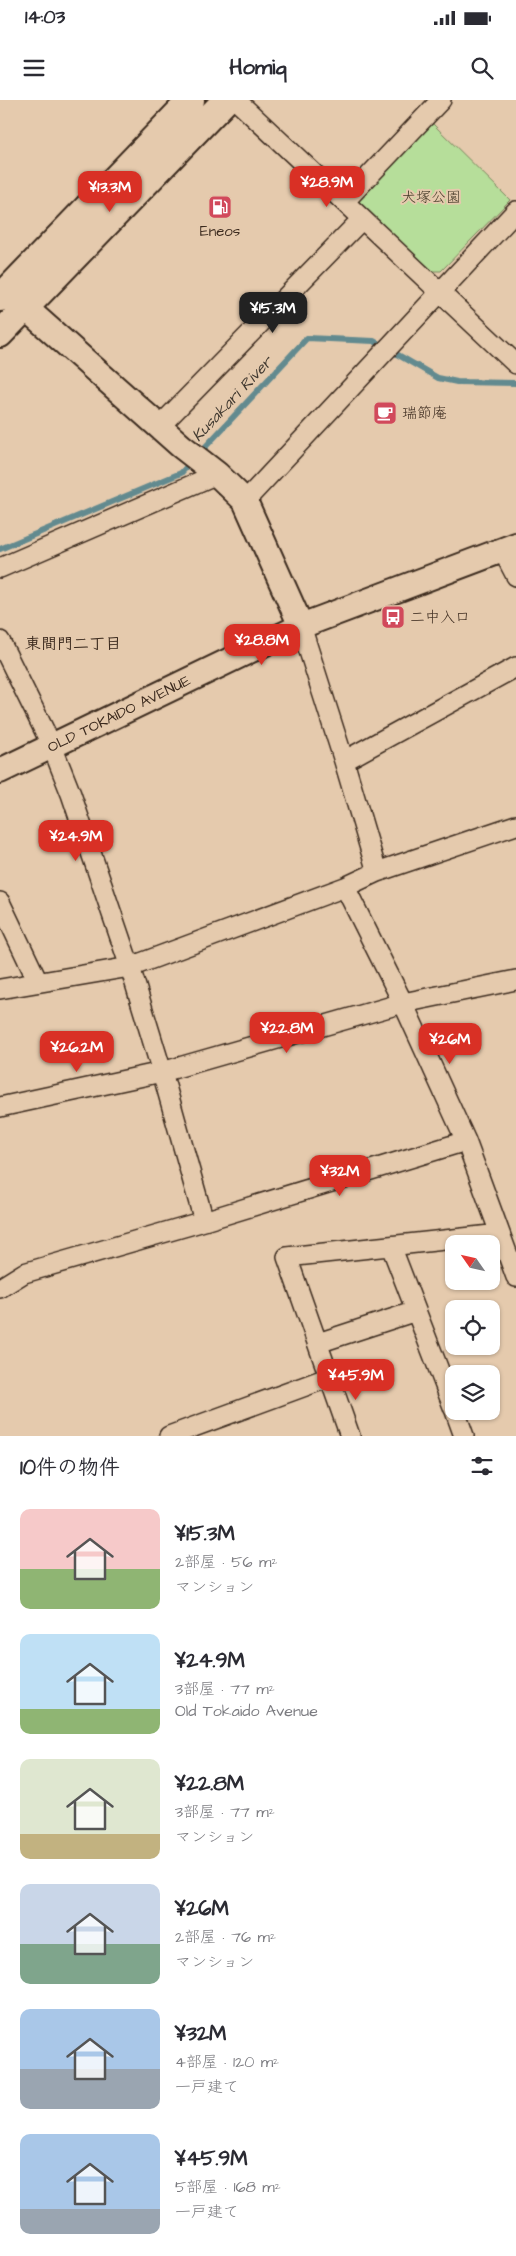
<!DOCTYPE html>
<html lang="ja">
<meta charset="utf-8">
<style>
body{margin:0;font-family:"Architects Daughter","Klee One",sans-serif;background:#f2f2f3;color:#2b2b33;height:100vh;display:flex;flex-direction:column;font-size:19px;white-space:nowrap}
*{box-sizing:border-box;margin:0}
p{font-size:16px;color:#7c7c81}
.icon{flex:none;width:28px;height:28px;fill:none;stroke:currentColor;stroke-width:2;stroke-linecap:round;stroke-linejoin:round}
.map{position:relative;height:1336px;overflow:hidden}
.panel{display:flex;flex-direction:column;background:#fff;flex:1}
.panel>*{flex:none}
.needle{width:32px;rotate:304deg}
.tools{position:absolute;left:445px;top:1135px;display:grid;gap:10px}
.tools a{display:grid;place-items:center;width:55px;height:55px;border-radius:10px;background:#fff;box-shadow:0 1px 4px #0004;font-size:25px}
.price{position:absolute;translate:-50% -42px;padding:0 11px;border-radius:10px;background:#d93025;color:#fff;font-size:16px;line-height:32px;filter:drop-shadow(0 1px 2px #0008)}
.price::after{content:'';position:absolute;left:50%;top:30px;width:15px;height:11px;margin-left:-8px;background:inherit;clip-path:polygon(0 0,100% 0,50% 100%)}
.price.current{background:#222;color:#fff}
ul{padding:0;list-style:none}
li{display:flex;align-items:center;gap:15px;height:125px;padding:0 20px}
li span{display:grid;place-items:center;flex:none;width:140px;height:100px;border-radius:10px;color:#555}
li>.icon{margin-inline-start:auto}
span .icon{width:60px;height:60px;fill:#fffc;stroke-width:1}
li b{font-size:21px}
h2{display:flex;justify-content:space-between;align-items:center;height:60px;padding:0 20px;font-size:21px}
.status{display:flex;justify-content:space-between;align-items:center;height:35px;padding:0 25px;background:#fff;direction:ltr}
.status svg{height:14px;fill:currentColor}
header{display:flex;justify-content:space-between;align-items:center;height:65px;padding:0 20px;background:#fff;font-size:22px;font-weight:700}
.map>svg:first-child{display:block}
</style>
<div class="status"><b>14:03</b><svg viewBox="0 0 49 12"><path d="M0 12V9h3v3zM5 12V6h3v6zM10 12V3h3v9zM15 12V0h3v12zM26 1h20v11H26zM47 4h2v5h-2z"/></svg></div>
<header><svg class="icon" aria-label="menu" viewBox="0 0 24 24"><path d="M4 6h16M4 12h16M4 18h16"/></svg>Homiq<svg class="icon" aria-label="search" viewBox="0 0 24 24"><circle cx="10" cy="10" r="6"/><path d="M15 15l6 6"/></svg></header>
<div class="map">
<svg width="516" height="1336" viewBox="0 0 516 1336">
<rect width="100%" height="100%" fill="#e5caad"/>
<filter id="ink" filterUnits="userSpaceOnUse"><feTurbulence type="fractalNoise" baseFrequency=".02" numOctaves="2"/><feDisplacementMap in="SourceGraphic" scale="10" xChannelSelector="R" yChannelSelector="G"/><feConvolveMatrix kernelMatrix="1 2 1 2 8 2 1 2 1" color-interpolation-filters="sRGB"/></filter>
<g filter="url(#ink)">
<path fill="#b6de9a" stroke="#78845c" d="M430,21L510,100L441,171H431L359,101L360,93Z"/>
<g fill="none" stroke-linecap="round" stroke-linejoin="round">
<path stroke="#628a8f" stroke-width="6" d="M0,449L181,373L307,238L374,241L438,278L457,282L516,283"/>
<g stroke="#3b2a1e" stroke-width="22">
<path id="minor" d="M236,0L516,264
M345,101L441,0
M160,326L362,119
M245,401L516,111
M503,451L516,476
M0,468L217,374
M301,526L344,661L377,772
M0,541L52,646L71,694L130,867L162,972L204,1121
M344,661L516,567
M345,787L403,903L466,1041L516,1177
M0,802L38,882
M0,889L130,867L345,787L377,772L516,725
M0,1007L162,972L403,903L516,880
M391,1146L454,1309
M0,1188L24,1173L204,1121L466,1041
M318,1243L416,1211
M455,1311L464,1336
M169,1336L330,1277
M350,1336L287,1157L500,1134"/>
</g>
<g stroke="#3b2a1e" stroke-width="28">
<path id="tertiary" d="M11,195L181,346L217,374L245,401L301,526
M0,671L301,526L516,445"/>
</g>
<g stroke="#3b2a1e" stroke-width="30">
<path id="secondary" d="M0,198L191,0
M0,234L226,0"/>
</g>
<use href="#minor" stroke="#e5caad" stroke-width="19"/>
<use href="#tertiary" stroke="#e5caad" stroke-width="24"/>
<use href="#secondary" stroke="#e5caad" stroke-width="26"/>
</g>
</g>
<defs>
<g id="fuel-square" transform="scale(1.25)"><rect x="-9" y="-9" width="18" height="18" rx="4" fill="#d1495b" stroke="#e5caad"/><path d="M-5.5-6h7V0h2V4h1.3V-2.5L3-4.5l.8-.8L6-3V5H2.5V1h-1V6h-7ZM-4.2-4.7v3.2H.2V-4.7Z" fill="#fff"/></g>
<g id="cafe-square" transform="scale(1.25)"><rect x="-9" y="-9" width="18" height="18" rx="4" fill="#d1495b" stroke="#e5caad"/><path d="M-5.5-4.5H6V0H3Q3 3.5 0 3.5H-2.5Q-5.5 3.5-5.5 0ZM3-3.2v2h1.7v-2ZM-6 4.5H4V6H-6Z" fill="#fff"/></g>
<g id="bus-square" transform="scale(1.25)"><rect x="-9" y="-9" width="18" height="18" rx="4" fill="#d1495b" stroke="#e5caad"/><path d="M-5-6H5V4H4V6H2V4H-2V6H-4V4H-5ZM-3.5-4V0h7V-4ZM-3.5 1.2v1.5H-2V1.2ZM2 1.2v1.5H3.5V1.2Z" fill="#fff"/></g>
</defs>
<g fill-rule="evenodd">
<use href="#fuel-square" x="220" y="107"/>
<use href="#cafe-square" x="385" y="313"/>
<use href="#bus-square" x="393" y="517"/>
</g>
<g text-anchor="middle" dominant-baseline="central" stroke-width="4" stroke-linejoin="round" paint-order="stroke">
<g font-size="15" fill="#473c2a" stroke="#e5caad">
<text x="431" y="97">犬塚公園</text>
</g>
<g font-size="15" fill="#3b2a1e" stroke="#e5caad" text-anchor="start">
<text x="220" y="131" text-anchor="middle">Eneos</text>
<text x="402" y="313">瑞節庵</text>
<text x="410" y="517">二中入口</text>
</g>
<g font-size="15" fill="#3b2a1e" stroke="#e5caad">
<text transform="translate(119 614) rotate(-26)">OLD TOKAIDO AVENUE</text>
</g>
<g font-size="16" font-style="italic" fill="#423a31" stroke="#e5caad">
<text transform="translate(232 299) rotate(-47)">Kusakari River</text>
</g>
<g font-size="16" font-weight="bold" fill="#3b2a1e" stroke="#e5caad">
<text x="73" y="544">東間門二丁目</text>
</g>
</g>
</svg>
<div class="tools">
<a><svg class="needle" viewBox="-14 -14 28 28"><path d="M0-13l5 13h-10z" fill="#e53935"/><path d="M0 13l5-13h-10z" fill="#7c7c81"/></svg></a>
<a><svg class="icon" aria-label="locate" viewBox="0 0 24 24"><circle cx="12" cy="12" r="6"/><path d="M12 2v4M12 18v4M2 12h4M18 12h4"/></svg></a>
<a><svg class="icon" aria-label="layers" viewBox="0 0 24 24"><path d="M12 4l9 5-9 5-9-5zM3 14l9 5 9-5"/></svg></a>
</div>
<b class="price" style="left:327px;top:108px">¥28.9M</b>
<b class="price" style="left:110px;top:113px">¥13.3M</b>
<b class="price current" style="left:273px;top:234px">¥15.3M</b>
<b class="price" style="left:262px;top:566px">¥28.8M</b>
<b class="price" style="left:76px;top:762px">¥24.9M</b>
<b class="price" style="left:287px;top:954px">¥22.8M</b>
<b class="price" style="left:450px;top:965px">¥26M</b>
<b class="price" style="left:77px;top:973px">¥26.2M</b>
<b class="price" style="left:340px;top:1097px">¥32M</b>
<b class="price" style="left:356px;top:1301px">¥45.9M</b>
</div>
<section class="panel">
<h2>10件の物件<svg class="icon" aria-label="filters" viewBox="0 0 24 24"><path d="M4 7h16M4 17h16"/><circle cx="9" cy="7" r="2"/><circle cx="15" cy="17" r="2"/></svg></h2>
<ul>
<li><span style="background:linear-gradient(#f6c9c9 60%,#8fb573 0)"><svg class="icon" aria-label="home" viewBox="0 0 24 24"><path d="M3 11l9-7 9 7M6 9v11h12V9"/></svg></span><div><b>¥15.3M</b><p>2部屋 · 56 m²</p><p>マンション</p></div></li>
<li><span style="background:linear-gradient(#bfe0f5 75%,#8fb573 0)"><svg class="icon" aria-label="home" viewBox="0 0 24 24"><path d="M3 11l9-7 9 7M6 9v11h12V9"/></svg></span><div><b>¥24.9M</b><p>3部屋 · 77 m²</p><p>Old Tokaido Avenue</p></div></li>
<li><span style="background:linear-gradient(#dfe7d0 75%,#c2b280 0)"><svg class="icon" aria-label="home" viewBox="0 0 24 24"><path d="M3 11l9-7 9 7M6 9v11h12V9"/></svg></span><div><b>¥22.8M</b><p>3部屋 · 77 m²</p><p>マンション</p></div></li>
<li><span style="background:linear-gradient(#c9d6e8 60%,#7fa58c 0)"><svg class="icon" aria-label="home" viewBox="0 0 24 24"><path d="M3 11l9-7 9 7M6 9v11h12V9"/></svg></span><div><b>¥26M</b><p>2部屋 · 76 m²</p><p>マンション</p></div></li>
<li><span style="background:linear-gradient(#a9c7e8 60%,#9aa5b1 0)"><svg class="icon" aria-label="home" viewBox="0 0 24 24"><path d="M3 11l9-7 9 7M6 9v11h12V9"/></svg></span><div><b>¥32M</b><p>4部屋 · 120 m²</p><p>一戸建て</p></div></li>
<li><span style="background:linear-gradient(#a9c7e8 75%,#9aa5b1 0)"><svg class="icon" aria-label="home" viewBox="0 0 24 24"><path d="M3 11l9-7 9 7M6 9v11h12V9"/></svg></span><div><b>¥45.9M</b><p>5部屋 · 168 m²</p><p>一戸建て</p></div></li>
</ul>
</section>
